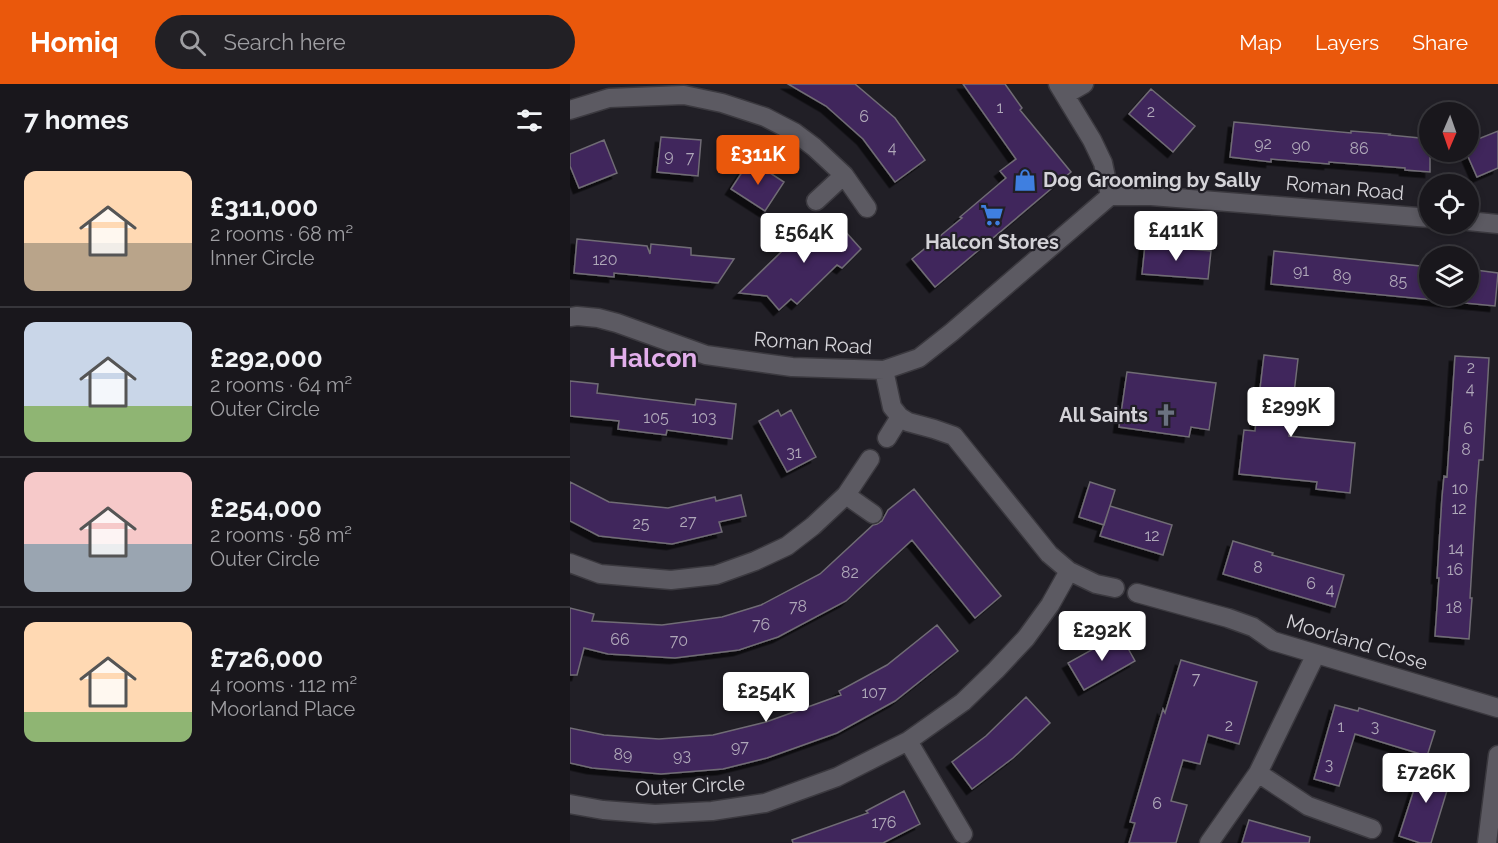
<!DOCTYPE html>
<meta charset="utf-8">
<style>
body{margin:0;font-family:Raleway,sans-serif;background:#222025;color:#f1f3f6;height:100vh;display:flex;flex-direction:column;font-size:22px;white-space:nowrap}
*{box-sizing:border-box;margin:0}
p{font-size:20px;color:#9f9fa3}
.icon{flex:none;width:33px;height:33px;fill:none;stroke:currentColor;stroke-width:2;stroke-linecap:round;stroke-linejoin:round}
.map{position:relative;flex:1;overflow:hidden}
.panel{display:flex;flex-direction:column;background:#19171c;width:570px}
.panel>*{flex:none}
.needle{width:39px;rotate:182deg}
.tools{position:absolute;left:849px;top:18px;display:grid;gap:12px}
.tools a{display:grid;place-items:center;width:60px;height:60px;border-radius:50%;background:#19171c;box-shadow:0 3px 9px #0003,0 0 0 2px #37363b;font-size:30px}
.price{position:absolute;translate:-50% -51px;padding:0 14px;border-radius:6px;background:#fff;color:#222;font-size:20px;line-height:39px;filter:drop-shadow(0 2px 3px #0008)}
.price::after{content:'';position:absolute;left:50%;top:36px;width:18px;height:14px;margin-left:-9px;background:inherit;clip-path:polygon(0 0,100% 0,50% 100%)}
.price.on{background:#ea580c;color:#fff}
ul{padding:0;list-style:none}
li{display:flex;align-items:center;gap:18px;height:150px;padding:0 24px}
li+li{border-top:2px solid #37363b}
li span{display:grid;place-items:center;flex:none;width:168px;height:120px;border-radius:12px;color:#555}
li>.icon{margin-inline-start:auto}
span .icon{width:72px;height:72px;fill:#fffc;stroke-width:1}
li b{font-size:26px}
h2{display:flex;justify-content:space-between;align-items:center;height:72px;padding:0 24px;font-size:26px}
header{display:flex;align-items:center;gap:36px;box-sizing:border-box;height:84px;padding:0 30px;background:#ea580c;color:#fff}
header strong{font-size:28px}
nav{display:flex;gap:33px;margin-inline-start:auto;font-size:21px}
.search{width:420px;height:54px;background:#222025;display:flex;align-items:center;gap:15px;box-sizing:border-box;padding:0 21px;border-radius:33px;color:#9f9fa3;font-size:22px}
main{display:flex;flex:1;min-height:0}
.map>svg:first-child{display:block}
</style>
<header>
<strong>Homiq</strong>
<div class="search"><svg class="icon" aria-label="search" viewBox="0 0 24 24"><circle cx="10" cy="10" r="6"/><path d="M15 15l6 6"/></svg>Search here</div>
<nav><a>Map</a><a>Layers</a><a>Share</a></nav>
</header>
<main>
<section class="panel">
<h2>7 homes<svg class="icon" aria-label="filters" viewBox="0 0 24 24"><path d="M4 7h16M4 17h16"/><circle cx="9" cy="7" r="2"/><circle cx="15" cy="17" r="2"/></svg></h2>
<ul>
<li><span style="background:linear-gradient(#ffd9b3 60%,#b9a48a 0)"><svg class="icon" aria-label="home" viewBox="0 0 24 24"><path d="M3 11l9-7 9 7M6 9v11h12V9"/></svg></span><div><b>£311,000</b><p>2 rooms · 68 m²</p><p>Inner Circle</p></div></li>
<li><span style="background:linear-gradient(#c9d6e8 70%,#8fb573 0)"><svg class="icon" aria-label="home" viewBox="0 0 24 24"><path d="M3 11l9-7 9 7M6 9v11h12V9"/></svg></span><div><b>£292,000</b><p>2 rooms · 64 m²</p><p>Outer Circle</p></div></li>
<li><span style="background:linear-gradient(#f6c9c9 60%,#9aa5b1 0)"><svg class="icon" aria-label="home" viewBox="0 0 24 24"><path d="M3 11l9-7 9 7M6 9v11h12V9"/></svg></span><div><b>£254,000</b><p>2 rooms · 58 m²</p><p>Outer Circle</p></div></li>
<li><span style="background:linear-gradient(#ffd9b3 75%,#8fb573 0)"><svg class="icon" aria-label="home" viewBox="0 0 24 24"><path d="M3 11l9-7 9 7M6 9v11h12V9"/></svg></span><div><b>£726,000</b><p>4 rooms · 112 m²</p><p>Moorland Place</p></div></li>
</ul>
</section>
<div class="map">
<svg width="928" height="759" viewBox="0 0 928 759">
<defs>
<filter id="shadow"><feDropShadow dx="-5.5" dy="5.5" stdDeviation="0" flood-color="#0009"/></filter>
</defs>
<rect width="100%" height="100%" fill="#211f26"/>
<path fill="#41255b" stroke="#706c75" stroke-width="1.5" filter="url(#shadow)" d="M218,0H285L325,34L355,76L325,98L293,55L256,22Z
M393,0H435L452,24L450,26L501,88L365,203L342,175L392,134L390,133L436,94L430,87L446,75Z
M581,5L625,42L603,68L559,30Z
M664,38L781,49V47L820,50L819,51L860,55V88L835,86V84L759,78V80L701,75V78L660,73Z
M928,47V84L907,93L896,68H898V59Z
M91,53L131,56L128,92L87,88Z
M34,56L47,89L9,104L0,82V70Z
M180,76L214,98L195,127L161,105Z
M245,135L255,143L265,136L291,165L272,184L267,181L227,220L221,215L209,226L197,212L169,209Z
M7,155L77,162L80,170L81,160L121,164V171L164,175L148,199L44,189V193L4,189Z
M575,161L641,167L638,195L572,190Z
M704,167L860,183V212H898V185L928,189L925,222L701,200Z
M694,271L728,275L719,352L785,359L780,409L746,405L747,398L669,390L674,346L685,347Z
M885,272L919,274L913,376H909L906,415L900,514H902L899,555L865,552L869,494H867L872,413L874,392L877,393Z
M557,288L646,299L639,346L621,343L619,353L549,343Z
M0,297L28,300L27,309L125,321L126,315L166,320L162,355L97,346L96,351L48,345L49,337L0,332Z
M208,326L211,332L221,326L246,373L217,388L189,337Z
M0,398L39,418L98,424L145,413L146,417L171,411L176,432L149,438L152,448L102,460L29,452L0,437Z
M520,398L545,406L534,441L509,433Z
M344,405L431,512L405,534L342,456L276,517L208,553L169,566L105,574L38,570L14,564L7,591H0V524L24,530L22,537L92,541L152,533L191,521L250,490L303,441L307,440L312,437L318,426Z
M540,422L602,441L593,471L530,452Z
M663,457L703,469L702,471L774,491L765,523L653,490Z
M367,541L388,567L325,617L267,649L197,674L153,685L91,690L22,684L0,679V644L34,651L89,655L143,651L196,638L271,611L269,607L317,581Z
M550,550L565,577L514,606L498,579Z
M611,576L687,598L669,660L638,651L630,680L613,676L601,717L617,721L606,759H559L565,739L560,738L593,625L595,629Z
M456,613L480,639L443,674L402,705L382,678L416,652Z
M765,621L788,627L789,624L865,647L857,672L785,650L769,702L744,695Z
M853,678L883,687L861,759H850L829,752Z
M334,707L350,740L313,759H223L222,756L298,729L296,727Z
M679,736L740,753L739,759H672Z"/>
<g fill="none" stroke-linecap="round" stroke-linejoin="round">
<g stroke="#3b393f" stroke-width="21">
<path id="minor" d="M488,0L522,56L533,79L540,112
M495,11L514,0
M0,26L39,14L114,11L152,19L195,33L224,48L244,63L274,91L297,124
M246,117L274,91
M898,137L928,140
M0,233L7,232L28,234L47,239L136,271L222,283L314,286L349,274L382,248L540,112H581L860,134
M314,286L322,323L330,333L338,338L364,345L384,352L479,470L499,487L526,500L545,504
M317,354L330,333
M276,411L303,430
M0,479L30,490L101,496L146,491L185,477L217,462L243,442L276,411L300,375
M567,509L658,534L683,543L703,557L928,624
M338,657L393,750
M688,689L738,722L802,745
M0,720L33,726L85,730L142,727L195,719L267,693L338,657L393,618L426,586L456,554L480,521L499,487
M639,759L688,689L746,570
M917,759L928,671"/>
</g>
<use href="#minor" stroke="#5c5a62" stroke-width="18"/>
</g>
<defs>
<g id="shop-bare" transform="scale(1.8)"><path d="M-5-2.5h2.3a2.7 3.5 0 0 1 5.4 0H5L5.5 6h-11ZM-1.5-2.5h3a1.5 2.3 0 0 0-3 0Z" fill="#3f7fe0" stroke="#211f26" stroke-width="2.5" paint-order="stroke"/></g>
<g id="supermarket-bare" transform="scale(1.8)"><path d="M-6-5.5h2.5l.6 2H6L4.5 2H-2.5L-4.4-4H-6ZM-1.5 3.2a1.3 1.3 0 1 0 .1 0ZM3 3.2a1.3 1.3 0 1 0 .1 0Z" fill="#3f7fe0" stroke="#211f26" stroke-width="2.5" paint-order="stroke"/></g>
<g id="church-bare" transform="scale(1.8)"><path d="M-1.2-6h2.4v3.5h3.3v2.4h-3.3V6h-2.4V-.1h-3.3v-2.4h3.3Z" fill="#6b7280" stroke="#211f26" stroke-width="2.5" paint-order="stroke"/></g>
</defs>
<g fill-rule="evenodd">
<use href="#shop-bare" x="455" y="96"/>
<use href="#supermarket-bare" x="422" y="131"/>
<use href="#church-bare" x="596" y="331"/>
</g>
<g text-anchor="middle" dominant-baseline="central" stroke-width="4.5" stroke-linejoin="round" paint-order="stroke">
<g font-size="16" fill="#afa8b9">
<text x="430" y="23">1</text>
<text x="581" y="27">2</text>
<text x="294" y="32">6</text>
<text x="693" y="59">92</text>
<text x="731" y="61">90</text>
<text x="322" y="63">4</text>
<text x="789" y="64">86</text>
<text x="99" y="71">9</text>
<text x="120" y="73">7</text>
<text x="35" y="175">120</text>
<text x="731" y="186">91</text>
<text x="772" y="191">89</text>
<text x="828" y="197">85</text>
<text x="901" y="283">2</text>
<text x="900" y="304">4</text>
<text x="86" y="333">105</text>
<text x="134" y="333">103</text>
<text x="898" y="344">6</text>
<text x="896" y="365">8</text>
<text x="224" y="368">31</text>
<text x="890" y="404">10</text>
<text x="889" y="424">12</text>
<text x="118" y="437">27</text>
<text x="71" y="439">25</text>
<text x="582" y="451">12</text>
<text x="886" y="464">14</text>
<text x="688" y="483">8</text>
<text x="885" y="485">16</text>
<text x="280" y="488">82</text>
<text x="741" y="499">6</text>
<text x="760" y="505">4</text>
<text x="228" y="522">78</text>
<text x="884" y="523">18</text>
<text x="191" y="540">76</text>
<text x="50" y="555">66</text>
<text x="109" y="556">70</text>
<text x="626" y="594">7</text>
<text x="304" y="608">107</text>
<text x="659" y="641">2</text>
<text x="771" y="642">1</text>
<text x="805" y="642">3</text>
<text x="170" y="662">97</text>
<text x="53" y="670">89</text>
<text x="112" y="671">93</text>
<text x="759" y="680">3</text>
<text x="587" y="719">6</text>
<text x="314" y="738">176</text>
</g>
<g font-size="20" font-weight="bold" fill="#d4d3d8" stroke="#211f26" text-anchor="start">
<text x="473" y="96">Dog Grooming by Sally</text>
<text x="422" y="158" text-anchor="middle">Halcon Stores</text>
<text x="578" y="331" text-anchor="end">All Saints</text>
</g>
<g font-size="20" fill="#d4d3d8" stroke="#211f26">
<text transform="translate(775 104) rotate(5)">Roman Road</text>
<text transform="translate(243 259) rotate(4)">Roman Road</text>
<text transform="translate(787 558) rotate(17)">Moorland Close</text>
<text transform="translate(120 702) rotate(-3)">Outer Circle</text>
</g>
<g font-size="26" font-weight="bold" fill="#e2aeeb" stroke="#211f26">
<text x="83" y="274">Halcon</text>
</g>
</g>
</svg>
<div class="tools">
<a><svg class="needle" viewBox="-14 -14 28 28"><path d="M0-13l5 13h-10z" fill="#e53935"/><path d="M0 13l5-13h-10z" fill="#9f9fa3"/></svg></a>
<a><svg class="icon" aria-label="locate" viewBox="0 0 24 24"><circle cx="12" cy="12" r="6"/><path d="M12 2v4M12 18v4M2 12h4M18 12h4"/></svg></a>
<a><svg class="icon" aria-label="layers" viewBox="0 0 24 24"><path d="M12 4l9 5-9 5-9-5zM3 14l9 5 9-5"/></svg></a>
</div>
<b class="price on" style="left:188px;top:102px">£311K</b>
<b class="price" style="left:606px;top:178px">£411K</b>
<b class="price" style="left:234px;top:180px">£564K</b>
<b class="price" style="left:721px;top:354px">£299K</b>
<b class="price" style="left:532px;top:578px">£292K</b>
<b class="price" style="left:196px;top:639px">£254K</b>
<b class="price" style="left:856px;top:720px">£726K</b>
</div>
</main>
